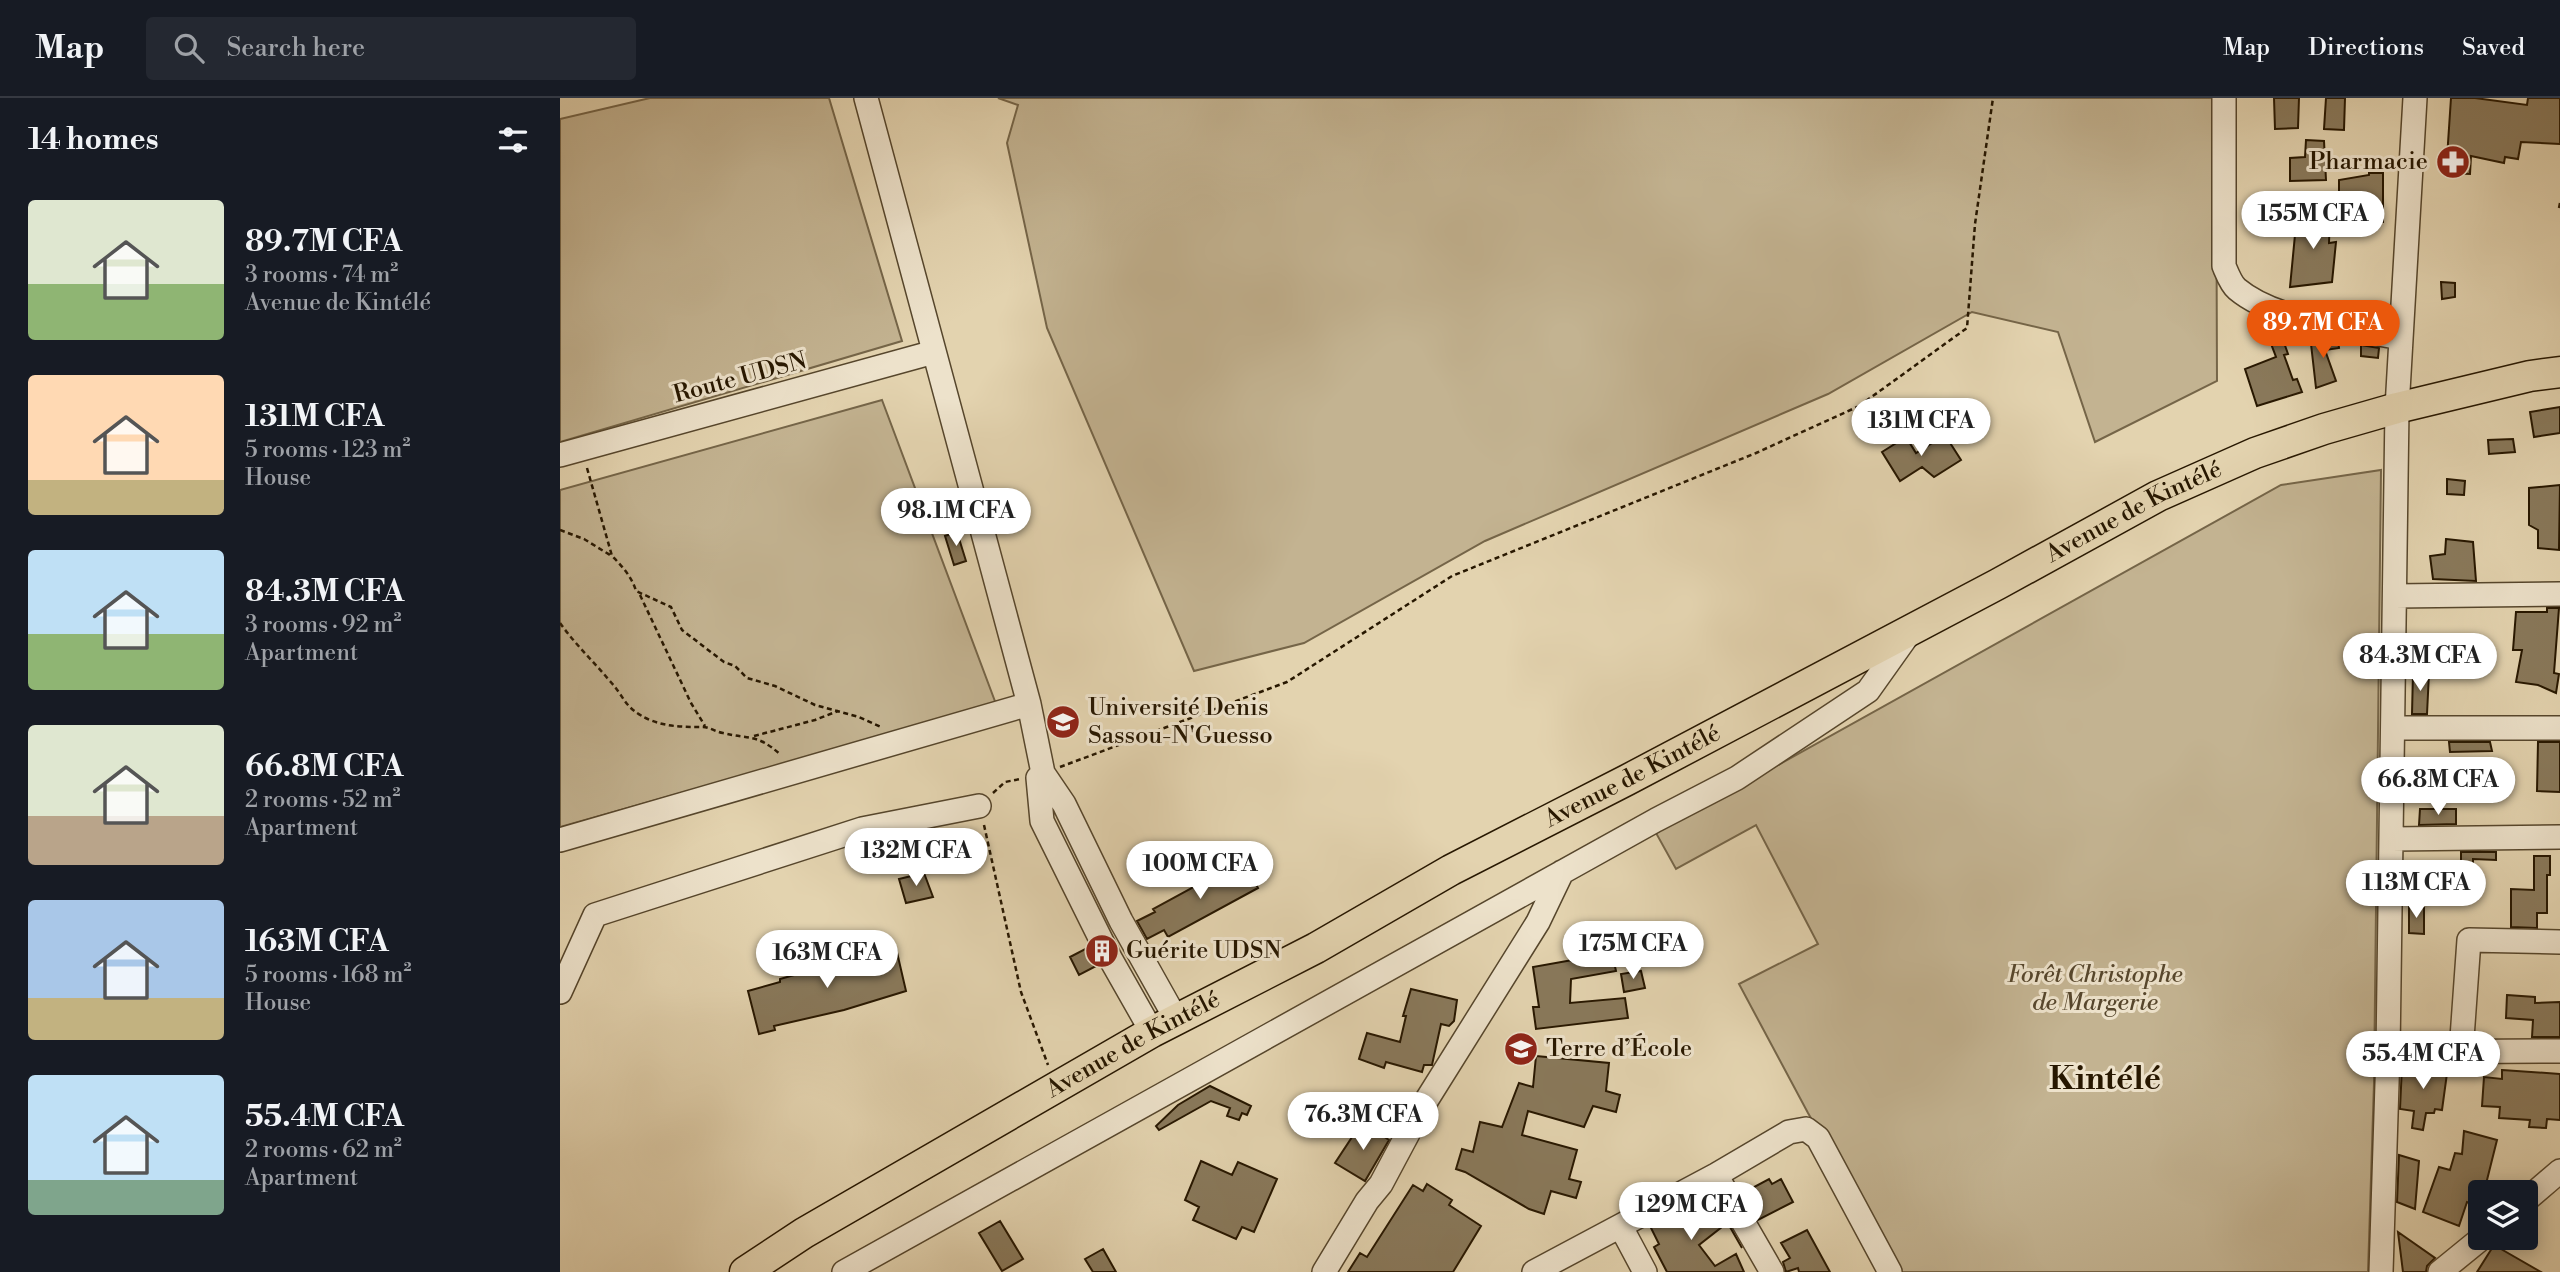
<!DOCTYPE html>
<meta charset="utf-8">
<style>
body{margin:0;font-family:"Libre Bodoni",serif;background:#242831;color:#f1f3f6;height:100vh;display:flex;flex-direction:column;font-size:26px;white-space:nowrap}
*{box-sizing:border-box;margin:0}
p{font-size:23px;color:#9ea1a6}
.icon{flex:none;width:38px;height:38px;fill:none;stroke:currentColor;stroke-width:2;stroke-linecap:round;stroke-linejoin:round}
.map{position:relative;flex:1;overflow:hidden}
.side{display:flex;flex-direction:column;background:#171b24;width:560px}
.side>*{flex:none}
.tools{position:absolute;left:1908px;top:1082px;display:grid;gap:14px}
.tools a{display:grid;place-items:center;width:70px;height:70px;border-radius:7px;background:#171b24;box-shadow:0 4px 18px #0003;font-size:35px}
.price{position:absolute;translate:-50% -60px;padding:0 16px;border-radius:24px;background:#fff;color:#222;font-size:23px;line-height:46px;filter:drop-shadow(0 2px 4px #0008)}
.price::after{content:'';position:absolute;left:50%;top:42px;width:21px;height:16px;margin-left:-10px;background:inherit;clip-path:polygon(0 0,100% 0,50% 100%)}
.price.active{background:#ea580c;color:#fff}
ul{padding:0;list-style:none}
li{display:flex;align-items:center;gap:21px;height:175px;padding:0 28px}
li span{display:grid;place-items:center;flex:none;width:196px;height:140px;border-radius:7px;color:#555}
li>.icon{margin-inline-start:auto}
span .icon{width:84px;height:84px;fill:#fffc;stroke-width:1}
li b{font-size:30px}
h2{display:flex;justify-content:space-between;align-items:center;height:84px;padding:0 28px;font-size:30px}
header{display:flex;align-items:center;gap:42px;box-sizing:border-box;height:98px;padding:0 35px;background:#171b24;border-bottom:2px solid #363941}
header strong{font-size:33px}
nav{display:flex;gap:38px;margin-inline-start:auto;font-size:24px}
.search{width:490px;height:63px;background:#242831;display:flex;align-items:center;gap:18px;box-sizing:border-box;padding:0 24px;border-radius:7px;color:#9ea1a6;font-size:26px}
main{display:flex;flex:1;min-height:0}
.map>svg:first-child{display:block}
</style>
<header>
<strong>Map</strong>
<div class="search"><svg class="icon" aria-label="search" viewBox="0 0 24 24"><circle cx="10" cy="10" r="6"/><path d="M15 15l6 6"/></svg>Search here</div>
<nav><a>Map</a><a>Directions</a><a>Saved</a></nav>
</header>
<main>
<section class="side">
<h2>14 homes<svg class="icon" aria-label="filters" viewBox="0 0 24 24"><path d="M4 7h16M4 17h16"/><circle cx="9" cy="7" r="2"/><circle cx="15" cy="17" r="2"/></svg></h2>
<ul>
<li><span style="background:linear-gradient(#dfe7d0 60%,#8fb573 0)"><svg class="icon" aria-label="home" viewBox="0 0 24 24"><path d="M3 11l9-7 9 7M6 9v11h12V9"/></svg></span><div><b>89.7M CFA</b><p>3 rooms · 74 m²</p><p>Avenue de Kintélé</p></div></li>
<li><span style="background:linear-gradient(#ffd9b3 75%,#c2b280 0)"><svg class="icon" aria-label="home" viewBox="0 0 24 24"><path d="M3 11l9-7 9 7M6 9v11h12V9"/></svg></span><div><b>131M CFA</b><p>5 rooms · 123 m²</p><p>House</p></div></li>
<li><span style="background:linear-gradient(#bfe0f5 60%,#8fb573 0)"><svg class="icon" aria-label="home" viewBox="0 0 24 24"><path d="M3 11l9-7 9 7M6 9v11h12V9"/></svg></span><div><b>84.3M CFA</b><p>3 rooms · 92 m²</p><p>Apartment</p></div></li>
<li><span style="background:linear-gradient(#dfe7d0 65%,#b9a48a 0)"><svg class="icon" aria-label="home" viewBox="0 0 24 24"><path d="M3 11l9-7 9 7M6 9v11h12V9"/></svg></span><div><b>66.8M CFA</b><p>2 rooms · 52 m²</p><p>Apartment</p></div></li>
<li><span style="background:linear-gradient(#a9c7e8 70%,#c2b280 0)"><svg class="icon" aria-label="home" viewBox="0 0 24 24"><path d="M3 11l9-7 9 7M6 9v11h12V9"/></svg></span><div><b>163M CFA</b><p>5 rooms · 168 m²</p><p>House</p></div></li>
<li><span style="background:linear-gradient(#bfe0f5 75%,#7fa58c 0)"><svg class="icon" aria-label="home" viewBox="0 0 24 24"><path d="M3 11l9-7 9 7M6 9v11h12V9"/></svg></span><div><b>55.4M CFA</b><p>2 rooms · 62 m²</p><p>Apartment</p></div></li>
</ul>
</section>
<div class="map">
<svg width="2000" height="1174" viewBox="0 0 2000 1174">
<rect width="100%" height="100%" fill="#e3d3af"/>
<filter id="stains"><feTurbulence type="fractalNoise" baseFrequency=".00286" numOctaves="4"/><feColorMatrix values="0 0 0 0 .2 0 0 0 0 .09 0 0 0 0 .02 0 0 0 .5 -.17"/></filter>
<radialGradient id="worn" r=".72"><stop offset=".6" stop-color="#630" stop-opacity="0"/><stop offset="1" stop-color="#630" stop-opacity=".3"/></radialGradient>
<path fill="#c3b391" stroke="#756548" stroke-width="2" d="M90,0H269L342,243L0,344V21Z
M438,0H1656L1657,283L1535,344L1498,234L1412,214L1268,296L925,443L744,545L634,573L487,230L447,45L458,7Z
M322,302L436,606L0,729V392Z
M1821,372L1814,985L1808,1174H1340L1248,1015L1179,886L1258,846L1196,727L1116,771L1096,735L1721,387Z"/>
<path fill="#89795b" stroke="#271700" stroke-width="2" d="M1714,0H1739L1738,30L1715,31Z
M1766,0H1785L1784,32L1764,31Z
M1891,0H1915L1967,7L1968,0H2000V46L1961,44L1958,61L1945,59L1944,65L1911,58L1910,76L1886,75Z
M1746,42L1764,43L1766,82L1730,83V60L1745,59Z
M1809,75H1823V124L1796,123L1797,106L1779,107V82L1809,77Z
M1725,102L1723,116H1709L1712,103Z
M1737,116L1770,118L1769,145L1776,144L1772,184L1730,189Z
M1881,184L1895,185V199L1882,201Z
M1750,237L1778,243L1779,250L1765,252L1776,283L1756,290Z
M1722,239L1728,256L1724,257L1733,282L1737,281L1742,294L1697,308L1685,271L1716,259L1710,243Z
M1801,247L1819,250L1818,260L1801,258Z
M2000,309V335L1974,339L1970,314Z
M1385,337L1401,362L1374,379L1362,369L1340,383L1322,354L1346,339L1356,355Z
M1953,341L1955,354L1929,356L1928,342Z
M1887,381L1905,383L1904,397L1887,396Z
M2000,387L1999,452L1978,450V432L1969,427V390Z
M397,434L406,463L394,467L385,438Z
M1886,441L1913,444L1916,483L1873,481L1870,458L1885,456Z
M1987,510H1999L1994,575L1999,576L1996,595L1978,587L1956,584L1962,552H1953L1956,514H1987Z
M1853,575H1869L1867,616H1852Z
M1889,644H1930L1932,653L1890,654Z
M1978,644H2000V694L1977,693Z
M1860,711H1896V726L1859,727Z
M1901,754H1936V762L1913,761V768L1901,767Z
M1974,758H1990V777H1987V815H1977V830L1951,829V791L1974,792Z
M683,762L698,790L608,839L604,832L587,841L577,823L595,814L593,811Z
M364,775L373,799L346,805L339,781Z
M1849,808L1864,810V836L1849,835Z
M529,849L538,867L519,877L510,859Z
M336,850L346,893L284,912L214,928L215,932L199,936L188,893L220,884V881L259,870L260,874L293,862Z
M1052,855L1056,873L1011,881L1010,905L1065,900L1068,920L976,931L973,909H979L973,869Z
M1081,873L1085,890L1064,894L1061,876Z
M851,891L897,902L894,923L889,928L881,926L872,967H864L862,974L826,964L824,970L799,961L807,935L840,944L846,918H843Z
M1947,897L1975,899V905L2000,904V939H1972L1973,922L1946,920Z
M976,958L1049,965L1046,993L1060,997L1056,1014L1033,1008L1024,1029L968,1013L962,1037L1017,1052L1009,1081L1021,1084L1016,1100L991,1093L984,1116L969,1111L905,1074L896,1071L902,1051L913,1054L920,1024L942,1029L959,985L973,989Z
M1842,968H1888L1882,1012L1875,1011L1874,1015H1866L1863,1032L1852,1030L1854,1013L1840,1011Z
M1942,972L2000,976V1022L1987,1021L1986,1030L1969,1029L1970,1022L1939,1020L1940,1009L1922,1008L1924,979L1942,981Z
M650,988L691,1008L687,1017L682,1015L679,1022L667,1018L670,1010L651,1003L599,1032L596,1028L618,1007Z
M802,1024L829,1042L805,1083L775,1065Z
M1904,1033L1937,1042L1924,1094H1920V1109L1907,1104L1899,1128L1863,1114L1879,1069L1890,1072L1895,1055L1902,1056Z
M1839,1057L1859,1063L1855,1111L1837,1104Z
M641,1063L672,1077L678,1064L717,1081L694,1134L682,1129L676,1141L633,1122L639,1109L625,1102Z
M1209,1081L1212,1086L1221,1081L1233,1104L1198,1122L1183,1095Z
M867,1086L892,1102L889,1107L921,1128L893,1174H788L800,1155L807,1159L853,1087L863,1093Z
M1140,1105L1147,1114L1158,1108L1182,1150L1169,1127L1162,1129L1139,1147L1155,1168L1176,1156L1184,1174H1107L1094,1149L1099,1146L1090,1128L1119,1113L1121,1118Z
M440,1123L463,1161L442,1173L419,1135Z
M1247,1132L1270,1174H1239L1238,1170L1226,1174L1223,1164L1230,1160L1221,1145Z
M1838,1134L1875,1160L1867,1168L1866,1174H1843Z
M1934,1147L1981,1174H1917Z
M543,1151L556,1174H533L525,1161Z"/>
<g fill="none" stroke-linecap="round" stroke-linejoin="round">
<g stroke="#56462c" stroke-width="26">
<path id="minor" d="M306,0L469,606L483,675L504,706L561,823L616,921
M1664,0V168C1667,175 1671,186 1677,191C1715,223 1792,231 1841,240
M0,357L374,254
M1835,498L2000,496
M1834,630H2000
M483,675L478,680L482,723L550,860L592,934
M1832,741L2000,739
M0,742L469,606
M0,894L35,817L302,731L419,708
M1828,954L2000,953
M1901,954L1909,842L2000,844
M1156,1077L1212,1174
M1965,1103L2000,1073
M1061,1129L1085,1174
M284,1174L1096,722L1177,680L1308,593L1350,534
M764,1174L807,1103L821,1086L861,1011L978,824L1002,774
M974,1174L1156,1077L1229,1034L1246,1031L1258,1040L1330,1174
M1821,1174L1828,954L1837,310L1855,0
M1880,1174L1923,1139"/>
</g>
<g stroke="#271700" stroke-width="33">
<g id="major">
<path id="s1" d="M185,1174L244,1135L592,934L756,850L891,772L1067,682L1438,486L1598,398L1695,355L1764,331L1837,310L1970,278L2000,274"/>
</g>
</g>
<path stroke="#271700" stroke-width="2.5" stroke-dasharray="5 3.5" stroke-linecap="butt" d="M1999,110L2000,105
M1299,308L1407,230L1415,126L1433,0
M27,370L52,458C62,468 72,479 76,493L111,509L122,532L164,564L175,568L187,580L215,588L255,607L299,619L321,629
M0,432L24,441L50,457
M80,497L131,605L145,628
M0,525C15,546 33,563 49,582C66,600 63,610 90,622C107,629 125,629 143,629C150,629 156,634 163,635C191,642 196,635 221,657
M194,638L255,622L278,613
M500,669L727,584L892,478L1196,355L1297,309L1359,325
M433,695L445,684L460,681
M424,727L461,894L488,967"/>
<use href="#minor" stroke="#ede2cb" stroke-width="23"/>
<use href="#major" stroke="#e3d3af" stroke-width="30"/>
</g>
<defs>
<g id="pharmacy-disc" transform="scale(1.75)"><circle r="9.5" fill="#8f2418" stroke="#ede2cb"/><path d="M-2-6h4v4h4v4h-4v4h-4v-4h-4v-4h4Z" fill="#fff"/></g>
<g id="university-disc" transform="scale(1.75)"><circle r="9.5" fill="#8f2418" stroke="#ede2cb"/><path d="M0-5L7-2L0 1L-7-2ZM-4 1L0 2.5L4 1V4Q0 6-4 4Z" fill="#fff"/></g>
<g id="building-disc" transform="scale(1.75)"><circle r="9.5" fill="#8f2418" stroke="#ede2cb"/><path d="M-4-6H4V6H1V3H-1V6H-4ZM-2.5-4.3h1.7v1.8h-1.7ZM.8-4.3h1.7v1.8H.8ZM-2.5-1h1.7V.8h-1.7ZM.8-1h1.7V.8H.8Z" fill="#fff"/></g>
<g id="school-disc" transform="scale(1.75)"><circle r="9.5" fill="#8f2418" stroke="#ede2cb"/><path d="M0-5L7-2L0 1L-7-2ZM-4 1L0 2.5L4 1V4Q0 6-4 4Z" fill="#fff"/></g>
</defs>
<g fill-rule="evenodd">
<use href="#pharmacy-disc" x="1893" y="64"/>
<use href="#university-disc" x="503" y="624"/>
<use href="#building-disc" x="542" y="853"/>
<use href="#school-disc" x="961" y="951"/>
</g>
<g text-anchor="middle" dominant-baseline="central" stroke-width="6" stroke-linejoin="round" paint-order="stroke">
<g font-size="24" fill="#271700" stroke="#ede2cb" text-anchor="start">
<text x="1868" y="64" text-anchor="end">Pharmacie</text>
<text x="528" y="610">Université Denis<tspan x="528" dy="28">Sassou-N'Guesso</tspan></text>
<text x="566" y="853">Guérite UDSN</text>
<text x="986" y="951">Terre d’École</text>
</g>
<g font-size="24" fill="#271700" stroke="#ede2cb">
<text transform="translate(180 280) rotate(-15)">Route UDSN</text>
<text stroke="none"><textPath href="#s1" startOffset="1584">Avenue de Kintélé</textPath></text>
<text stroke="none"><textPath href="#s1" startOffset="1017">Avenue de Kintélé</textPath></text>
<text stroke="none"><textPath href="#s1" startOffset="450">Avenue de Kintélé</textPath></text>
</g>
<g font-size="24" font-style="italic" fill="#56462c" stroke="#ede2cb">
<text x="1535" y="877">Forêt Christophe<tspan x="1535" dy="28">de Margerie</tspan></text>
</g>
<g font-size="32" font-weight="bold" fill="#271700" stroke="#ede2cb">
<text x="1545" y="981">Kintélé</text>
</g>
</g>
<rect width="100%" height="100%" filter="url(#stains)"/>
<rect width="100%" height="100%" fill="url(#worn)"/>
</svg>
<div class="tools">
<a><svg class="icon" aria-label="layers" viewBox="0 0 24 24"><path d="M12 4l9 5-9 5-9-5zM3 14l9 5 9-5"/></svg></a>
</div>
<b class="price" style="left:1753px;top:153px">155M CFA</b>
<b class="price active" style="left:1763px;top:262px">89.7M CFA</b>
<b class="price" style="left:1361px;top:360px">131M CFA</b>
<b class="price" style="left:396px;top:450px">98.1M CFA</b>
<b class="price" style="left:1860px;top:595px">84.3M CFA</b>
<b class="price" style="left:1878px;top:719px">66.8M CFA</b>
<b class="price" style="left:356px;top:790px">132M CFA</b>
<b class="price" style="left:640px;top:803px">100M CFA</b>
<b class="price" style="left:1856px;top:822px">113M CFA</b>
<b class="price" style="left:1073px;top:883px">175M CFA</b>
<b class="price" style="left:267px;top:892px">163M CFA</b>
<b class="price" style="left:1863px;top:993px">55.4M CFA</b>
<b class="price" style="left:803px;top:1054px">76.3M CFA</b>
<b class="price" style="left:1131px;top:1144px">129M CFA</b>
</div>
</main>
